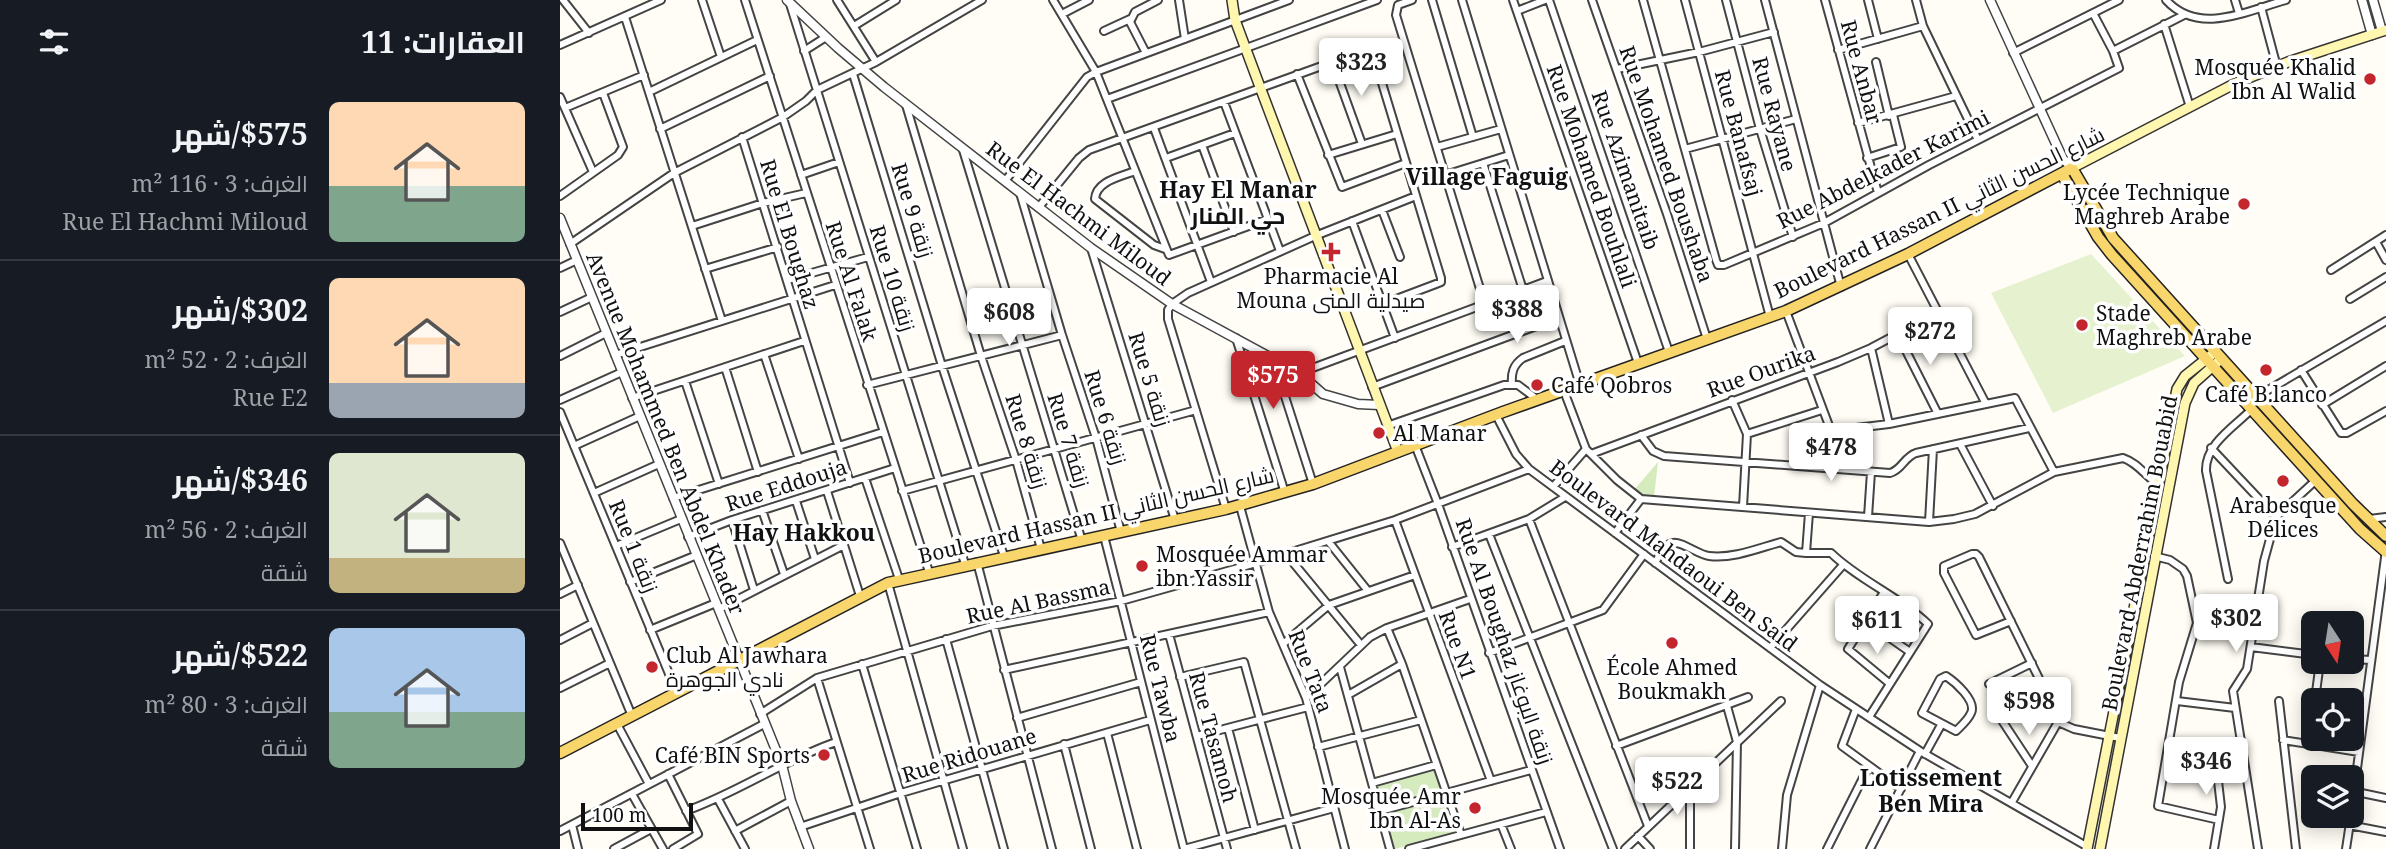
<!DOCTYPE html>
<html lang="ar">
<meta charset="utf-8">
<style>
body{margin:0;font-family:"Noto Serif",Cairo,serif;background:#242831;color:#f1f3f6;direction:rtl;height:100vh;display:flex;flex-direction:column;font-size:26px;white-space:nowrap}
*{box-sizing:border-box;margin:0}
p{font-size:23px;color:#9ea1a6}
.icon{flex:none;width:38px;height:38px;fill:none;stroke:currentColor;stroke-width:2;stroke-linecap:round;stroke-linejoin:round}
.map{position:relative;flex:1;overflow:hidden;direction:ltr}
.sheet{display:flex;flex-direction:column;background:#171b24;width:560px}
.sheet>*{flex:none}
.needle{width:46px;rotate:168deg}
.fabs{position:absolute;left:1741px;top:611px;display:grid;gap:14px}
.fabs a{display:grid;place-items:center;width:63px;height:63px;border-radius:10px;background:#171b24;box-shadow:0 4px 18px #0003;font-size:35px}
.scale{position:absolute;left:21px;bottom:18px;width:112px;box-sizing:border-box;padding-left:7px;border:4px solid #111;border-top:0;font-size:19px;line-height:24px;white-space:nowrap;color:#111;-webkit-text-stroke:5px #fff;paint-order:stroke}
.price{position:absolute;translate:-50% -60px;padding:0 16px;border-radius:7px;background:#fff;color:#222;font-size:23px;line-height:46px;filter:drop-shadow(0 2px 4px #0008)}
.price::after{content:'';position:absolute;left:50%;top:42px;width:21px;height:16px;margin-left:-10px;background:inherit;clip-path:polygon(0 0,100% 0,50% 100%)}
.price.active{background:#c4262e;color:#fff}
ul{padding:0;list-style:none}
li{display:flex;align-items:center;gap:21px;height:175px;padding:0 35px}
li+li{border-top:2px solid #363941}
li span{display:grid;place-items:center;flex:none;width:196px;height:140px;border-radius:10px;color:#555}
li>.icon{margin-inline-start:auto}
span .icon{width:84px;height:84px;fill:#fffc;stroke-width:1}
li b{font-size:30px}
h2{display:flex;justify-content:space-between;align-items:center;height:84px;padding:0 35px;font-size:30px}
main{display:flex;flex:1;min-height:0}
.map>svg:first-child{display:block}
</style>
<main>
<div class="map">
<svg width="1826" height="849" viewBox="0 0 1826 849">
<rect width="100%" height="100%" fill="#fffdf5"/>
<path fill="#d5ebbd" d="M1098,462L1094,497L1082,498L1073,491Z
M871,763L898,832L835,849L815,777Z"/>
<path fill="#e6f2cf" d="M1531,254L1625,356L1493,413L1431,293Z"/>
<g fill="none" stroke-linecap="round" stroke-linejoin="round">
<g stroke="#444" stroke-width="10">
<path id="minor" d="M3,0L29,33
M142,0L161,57
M185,0L369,572
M277,0L316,62
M493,0L536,72L609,255L708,219
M619,0L625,39
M852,0L838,5L836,15L925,305
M872,0L913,137
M902,0L1020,385
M953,0L1078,363
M989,0L1109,352
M1032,0L1107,214L1147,339
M1083,0L1156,260L1158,265H1164L1264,223L1369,165L1559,68L1553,51L1533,13
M1125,0L1210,317
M1166,0L1200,129L1233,237
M1205,0L1281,287
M1265,0L1318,193
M1308,0L1318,39
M1356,0L1363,26L1418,140
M1606,0C1639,36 1686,11 1726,0
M1675,0L1679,13
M230,4L405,564
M1701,7L1717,67
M957,11L985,0
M502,14L529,0
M65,17L162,321
M1604,24L1630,107
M294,26L336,0
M544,31L570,19
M0,45L101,0
M1278,50L1363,26
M244,51L266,37
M1553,51L1624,15
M586,53L570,22L575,12L598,0
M1453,53L1559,0
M772,61L802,144
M1316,62L1329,116
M1057,69L1139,52L1214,32
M293,74L382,366L444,556
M737,74L782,187L846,163
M89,92L197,40
M0,97L33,172
M547,99L817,0
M664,102L720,251
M346,105L421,356L456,460L481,549
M5,108L84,75
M1298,123L1396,96
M594,128L651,282
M100,129L210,76
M182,137L290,483
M642,145L674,232
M877,147L941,129
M1125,149L1236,119
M403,150L522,541
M768,155L837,134
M606,158L675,133
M1307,158L1341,147L1333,115
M923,163L963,290
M575,171C560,177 536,181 535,199L594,245L605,249
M241,175L279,162
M885,175L949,155
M445,181L527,77L536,72L729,0
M460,193L502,335L536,438L561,532
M0,196L58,155L63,147L43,93
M479,207L519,158L529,150L806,50L811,53L815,60L881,278V282L876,284L823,304
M822,210L840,257
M792,221L835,338
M132,226L203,203L246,193
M1816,242L1826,260
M10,244L114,173L223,117L246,101L257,90L316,62L422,0
M531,248L615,520
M1348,254L1426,404
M0,268L17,260
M145,269L218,247
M1771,270L1826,235
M227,280L308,257
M1790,299L1826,277
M1226,311L1271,431L1329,424L1455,398L1494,472
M0,312L32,297
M1337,333L1378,414
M676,338L725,493
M1311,348L1329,424
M204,354L239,459
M55,355L275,285
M0,356L46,333
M713,359L753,484
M165,367L198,472
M1741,370L1781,433H1787L1826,411
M739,373L987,281
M125,381L159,484
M307,385L502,335
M952,385C951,373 953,365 963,358L1005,341
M812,387L998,318
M1004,391L1026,449L1057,480L1081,499L1369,522L1394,519L1415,514L1494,472L1563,458C1578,463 1585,476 1599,485
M72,398L244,341
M0,400L62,372
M1172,400L1187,434L1183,507
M1686,403L1826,321
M1762,405L1826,366
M0,412L117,693
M936,415L956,454L969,469L1260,685L1360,751L1528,847
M827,426L944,385H958L978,400
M1187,434L1262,410
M1081,435L1093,451L1104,456L1330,473C1342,470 1344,457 1356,453L1469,428
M1400,444L1433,506
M855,445L878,504L1000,849
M14,446L80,416
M1651,448L1716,517
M1031,454L1278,362L1311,348L1379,312
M305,478L339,579
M993,487L1026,449
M267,491L300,596
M342,491L636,410
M34,493L99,464
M113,498L323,432
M236,501L255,559
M680,506L709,612L746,698L785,849
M666,509L608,319V310L612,304L628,293L755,236L856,196
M202,510L224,574
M1308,517L1311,472
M969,519L1088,826
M1809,519L1826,517
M172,520L194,590
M835,520L931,781
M1369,522L1373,449
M1055,533L1081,499
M929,534L1053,849
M544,536L624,849
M128,537L172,520L335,468
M768,541L808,591
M0,543L72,716
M56,546L121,519
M892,547L969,519L1005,497
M1246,553H1271C1300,581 1339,596 1368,624L1309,717
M726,554L801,645
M1594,556L1610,560L1623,569L1627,576L1637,623L1619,682L1598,806L1659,820
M417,562L492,849
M1095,563C1100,555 1104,544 1113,543C1121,541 1139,555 1149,556C1173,559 1199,548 1221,542L1236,552L1246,553L1249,513
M1668,579L1646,471C1645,444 1674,427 1692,409
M70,582L137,555
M328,583L403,849
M1324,592L1288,649L1329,683
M0,594L18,585
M159,609L284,545
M1304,620L1350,652
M1451,621L1416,635L1384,573V566L1412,554H1416L1419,557L1498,717V722L1452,802
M827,628L842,664L901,835
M90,630L156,603
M609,634L667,849
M386,639L444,849
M0,640L33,623
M723,644L769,605L855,575
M1691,647L1754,655
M1210,648L1283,565
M929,653L1043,610L1084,554
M1792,659L1811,660
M302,664L357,849
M780,667L830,849
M444,670L709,612
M1386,676C1395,682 1417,701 1411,713C1408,720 1401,726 1396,731L1362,713L1380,679Z
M620,677L684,662L736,849
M257,678L310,849
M1429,684L1472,663
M0,688L50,663
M788,695L842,664
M746,698L810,637L827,628L910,599
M1755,700L1760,662
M1617,701L1675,708
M1719,701L1736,849
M1167,706L1177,742L1175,849
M1296,709L1282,746L1341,789
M200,714L257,678L432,626L561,601L696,563L835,520L969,469
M457,718L581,682
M1443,722L1472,766
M1498,722L1514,729L1560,738
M57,724L89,784
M668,728L695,830
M547,733L577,849
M637,736L748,707
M1723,740L1799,752
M504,744L531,849
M1750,745L1754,715
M1056,746L1188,697
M1654,746L1661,807L1654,849
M758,747L861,720
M1365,754L1381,725
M108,774L138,834L113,849
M812,783L876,765
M1130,786V849
M1792,791L1826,798
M72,794L103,849
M158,799L185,849
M1792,806L1826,550
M126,811C179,792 224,760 276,742
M820,811L971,770
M941,824L951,849
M12,825L18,849
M1789,825L1826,832
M240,827L341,793L590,720
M0,831L204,724
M175,831L231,801
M1078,836L1090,849
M54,849L91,829
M624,849L774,808
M849,849L986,812
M1065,849L1221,701
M1222,849L1227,795L1260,685
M1267,849L1309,766
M1310,849L1360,751
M1698,849L1673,691L1687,669L1704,561L1716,517L1755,481
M1786,849L1791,816"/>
</g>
<g stroke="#444" stroke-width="11">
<path id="tertiary" d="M227,0L278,48L324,87L531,248L612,304L739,373L763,394L798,404L819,405
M1430,0L1503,159L1512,168
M1802,0L1812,35
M1813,0L1822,31
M0,218L222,765L231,801L249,849"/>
</g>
<g stroke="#333" stroke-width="12">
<path id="secondary" d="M672,0L675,20L700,87L838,452
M1512,168L1676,83L1728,62L1826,30
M1527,849L1617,389L1625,376L1655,352
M1540,849L1625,403L1634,383L1661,359"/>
</g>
<g stroke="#222" stroke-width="13">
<path id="primary" d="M1502,174L1538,237L1552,255L1800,529L1826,552
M0,753L328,583L666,509L753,484L943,412L1226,311L1348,254L1512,168L1553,238L1793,504L1826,536"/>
</g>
<use href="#minor" stroke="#fff" stroke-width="6"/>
<use href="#tertiary" stroke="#fff" stroke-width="8"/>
<use href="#secondary" stroke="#fff6b0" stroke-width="9"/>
<use href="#primary" stroke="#f9d66b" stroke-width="10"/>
</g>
<g fill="#c4262e" stroke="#fff" stroke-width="2.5">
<circle cx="1810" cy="79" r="7"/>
<circle cx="1684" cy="204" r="7"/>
<path d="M767.5 241.5h7v7h7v7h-7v7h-7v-7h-7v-7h7z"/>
<circle cx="1522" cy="325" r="7"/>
<circle cx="1706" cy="370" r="7"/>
<circle cx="977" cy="385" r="7"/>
<circle cx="819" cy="433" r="7"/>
<circle cx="1723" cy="481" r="7"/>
<circle cx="582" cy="566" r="7"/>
<circle cx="1112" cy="643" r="7"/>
<circle cx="92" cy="667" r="7"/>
<circle cx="264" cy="755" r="7"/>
<circle cx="915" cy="808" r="7"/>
</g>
<g text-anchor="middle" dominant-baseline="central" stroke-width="7" stroke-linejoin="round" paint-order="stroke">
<g font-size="21" fill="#111" stroke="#fff" text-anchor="start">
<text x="1796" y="67" text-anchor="end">Mosquée Khalid<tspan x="1796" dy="24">Ibn Al Walid</tspan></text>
<text x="1670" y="192" text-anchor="end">Lycée Technique<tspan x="1670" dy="24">Maghreb Arabe</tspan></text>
<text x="771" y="276" text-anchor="middle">Pharmacie Al<tspan x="771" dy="24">Mouna صيدلية المنى</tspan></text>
<text x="1536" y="313">Stade<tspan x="1536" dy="24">Maghreb Arabe</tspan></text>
<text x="991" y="385">Café Qobros</text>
<text x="1706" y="394" text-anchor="middle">Café B.lanco</text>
<text x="833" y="433">Al Manar</text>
<text x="1723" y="505" text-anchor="middle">Arabesque<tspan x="1723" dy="24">Délices</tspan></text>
<text x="596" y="554">Mosquée Ammar<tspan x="596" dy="24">ibn Yassir</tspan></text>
<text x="106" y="655">Club Al Jawhara<tspan x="106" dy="24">نادي الجوهرة</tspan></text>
<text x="1112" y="667" text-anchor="middle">École Ahmed<tspan x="1112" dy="24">Boukmakh</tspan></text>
<text x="250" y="755" text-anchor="end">Café BIN Sports</text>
<text x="901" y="796" text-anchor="end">Mosquée Amr<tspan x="901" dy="24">Ibn Al-As</tspan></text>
</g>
<g font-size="21" fill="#111" stroke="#fff">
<text transform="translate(1302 72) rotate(75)">Rue Anbar</text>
<text transform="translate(1215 114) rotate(75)">Rue Rayane</text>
<text transform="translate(1179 133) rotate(75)">Rue Banafsaj</text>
<text transform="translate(1107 164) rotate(71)">Rue Mohamed Boushaba</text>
<text transform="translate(1323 169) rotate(-27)">Rue Abdelkader Karimi</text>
<text transform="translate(1066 170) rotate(71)">Rue Azimanitaib</text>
<text transform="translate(1032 176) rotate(71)">Rue Mohamed Bouhlali</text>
<text transform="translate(353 210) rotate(73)">Rue 9 زنقة</text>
<text transform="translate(1379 212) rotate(-26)">Boulevard Hassan II شارع الحسن الثاني</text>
<text transform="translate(519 213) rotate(37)">Rue El Hachmi Miloud</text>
<text transform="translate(230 234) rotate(73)">Rue El Boughaz</text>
<text transform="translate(333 278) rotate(73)">Rue 10 زنقة</text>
<text transform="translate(292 281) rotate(72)">Rue Al Falak</text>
<text transform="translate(1201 371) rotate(-20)">Rue Ourika</text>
<text transform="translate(590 379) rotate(73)">Rue 5 زنقة</text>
<text transform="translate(546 417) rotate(73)">Rue 6 زنقة</text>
<text transform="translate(106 433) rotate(68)">Avenue Mohammed Ben Abdel Khader</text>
<text transform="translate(509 440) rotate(73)">Rue 7 زنقة</text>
<text transform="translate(467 441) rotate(73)">Rue 8 زنقة</text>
<text transform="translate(226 485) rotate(-18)">Rue Eddouja</text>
<text transform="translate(536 515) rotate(-13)">Boulevard Hassan II شارع الحسن الثاني</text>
<text transform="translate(74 546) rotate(68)">Rue 1 زنقة</text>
<text transform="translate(1579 553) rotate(-79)">Boulevard Abderrahim Bouabid</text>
<text transform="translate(1114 555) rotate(37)">Boulevard Mahdaoui Ben Said</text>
<text transform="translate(478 601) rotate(-12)">Rue Al Bassma</text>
<text transform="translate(945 641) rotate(71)">Rue Al Boughaz زنقة البوغاز</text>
<text transform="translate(898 645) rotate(70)">Rue N1</text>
<text transform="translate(751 671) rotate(69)">Rue Tata</text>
<text transform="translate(601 688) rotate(76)">Rue Tawba</text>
<text transform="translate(654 737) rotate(75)">Rue Tasamoh</text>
<text transform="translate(409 755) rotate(-17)">Rue Ridouane</text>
</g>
<g font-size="23" font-weight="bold" fill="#111" stroke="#fff">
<text x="927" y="176">Village Faguig</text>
<text x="678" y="189">Hay El Manar<tspan x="678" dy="26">حي المنار</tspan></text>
<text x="244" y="532">Hay Hakkou</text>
<text x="1371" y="777">Lotissement<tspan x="1371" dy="26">Ben Mira</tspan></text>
</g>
</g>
</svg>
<div class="fabs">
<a><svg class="needle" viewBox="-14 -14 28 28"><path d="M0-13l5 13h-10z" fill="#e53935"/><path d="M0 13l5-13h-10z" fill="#9ea1a6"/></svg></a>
<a><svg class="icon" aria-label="locate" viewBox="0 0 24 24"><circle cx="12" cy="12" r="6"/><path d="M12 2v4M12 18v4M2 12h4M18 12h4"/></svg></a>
<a><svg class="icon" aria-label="layers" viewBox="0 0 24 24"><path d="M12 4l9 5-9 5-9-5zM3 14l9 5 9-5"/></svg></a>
</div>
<div class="scale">100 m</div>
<b class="price" style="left:801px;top:98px">$323</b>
<b class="price" style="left:957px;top:345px">$388</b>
<b class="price" style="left:449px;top:348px">$608</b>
<b class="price" style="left:1370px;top:367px">$272</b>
<b class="price active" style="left:713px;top:411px">$575</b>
<b class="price" style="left:1271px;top:483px">$478</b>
<b class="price" style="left:1676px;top:654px">$302</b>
<b class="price" style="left:1317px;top:656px">$611</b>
<b class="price" style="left:1469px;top:737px">$598</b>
<b class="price" style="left:1646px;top:797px">$346</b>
<b class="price" style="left:1117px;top:817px">$522</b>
</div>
<section class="sheet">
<h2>العقارات: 11<svg class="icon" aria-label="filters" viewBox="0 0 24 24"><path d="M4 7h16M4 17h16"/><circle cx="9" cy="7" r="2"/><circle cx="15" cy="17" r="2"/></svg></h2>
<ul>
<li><span style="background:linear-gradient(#ffd9b3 60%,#7fa58c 0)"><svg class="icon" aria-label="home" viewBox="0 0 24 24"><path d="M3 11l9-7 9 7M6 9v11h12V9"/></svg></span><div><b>$575/شهر</b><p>الغرف: 3 · 116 m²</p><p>Rue El Hachmi Miloud</p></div></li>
<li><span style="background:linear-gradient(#ffd9b3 75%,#9aa5b1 0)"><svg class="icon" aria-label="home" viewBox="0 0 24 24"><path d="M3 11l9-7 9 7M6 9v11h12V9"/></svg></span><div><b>$302/شهر</b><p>الغرف: 2 · 52 m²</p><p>Rue E2</p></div></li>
<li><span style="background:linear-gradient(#dfe7d0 75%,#c2b280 0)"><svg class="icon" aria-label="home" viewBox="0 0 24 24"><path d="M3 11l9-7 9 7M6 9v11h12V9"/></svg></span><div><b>$346/شهر</b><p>الغرف: 2 · 56 m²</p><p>شقة</p></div></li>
<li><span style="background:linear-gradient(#a9c7e8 60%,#7fa58c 0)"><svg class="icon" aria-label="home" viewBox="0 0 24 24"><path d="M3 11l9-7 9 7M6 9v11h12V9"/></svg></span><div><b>$522/شهر</b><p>الغرف: 3 · 80 m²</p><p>شقة</p></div></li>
</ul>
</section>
</main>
